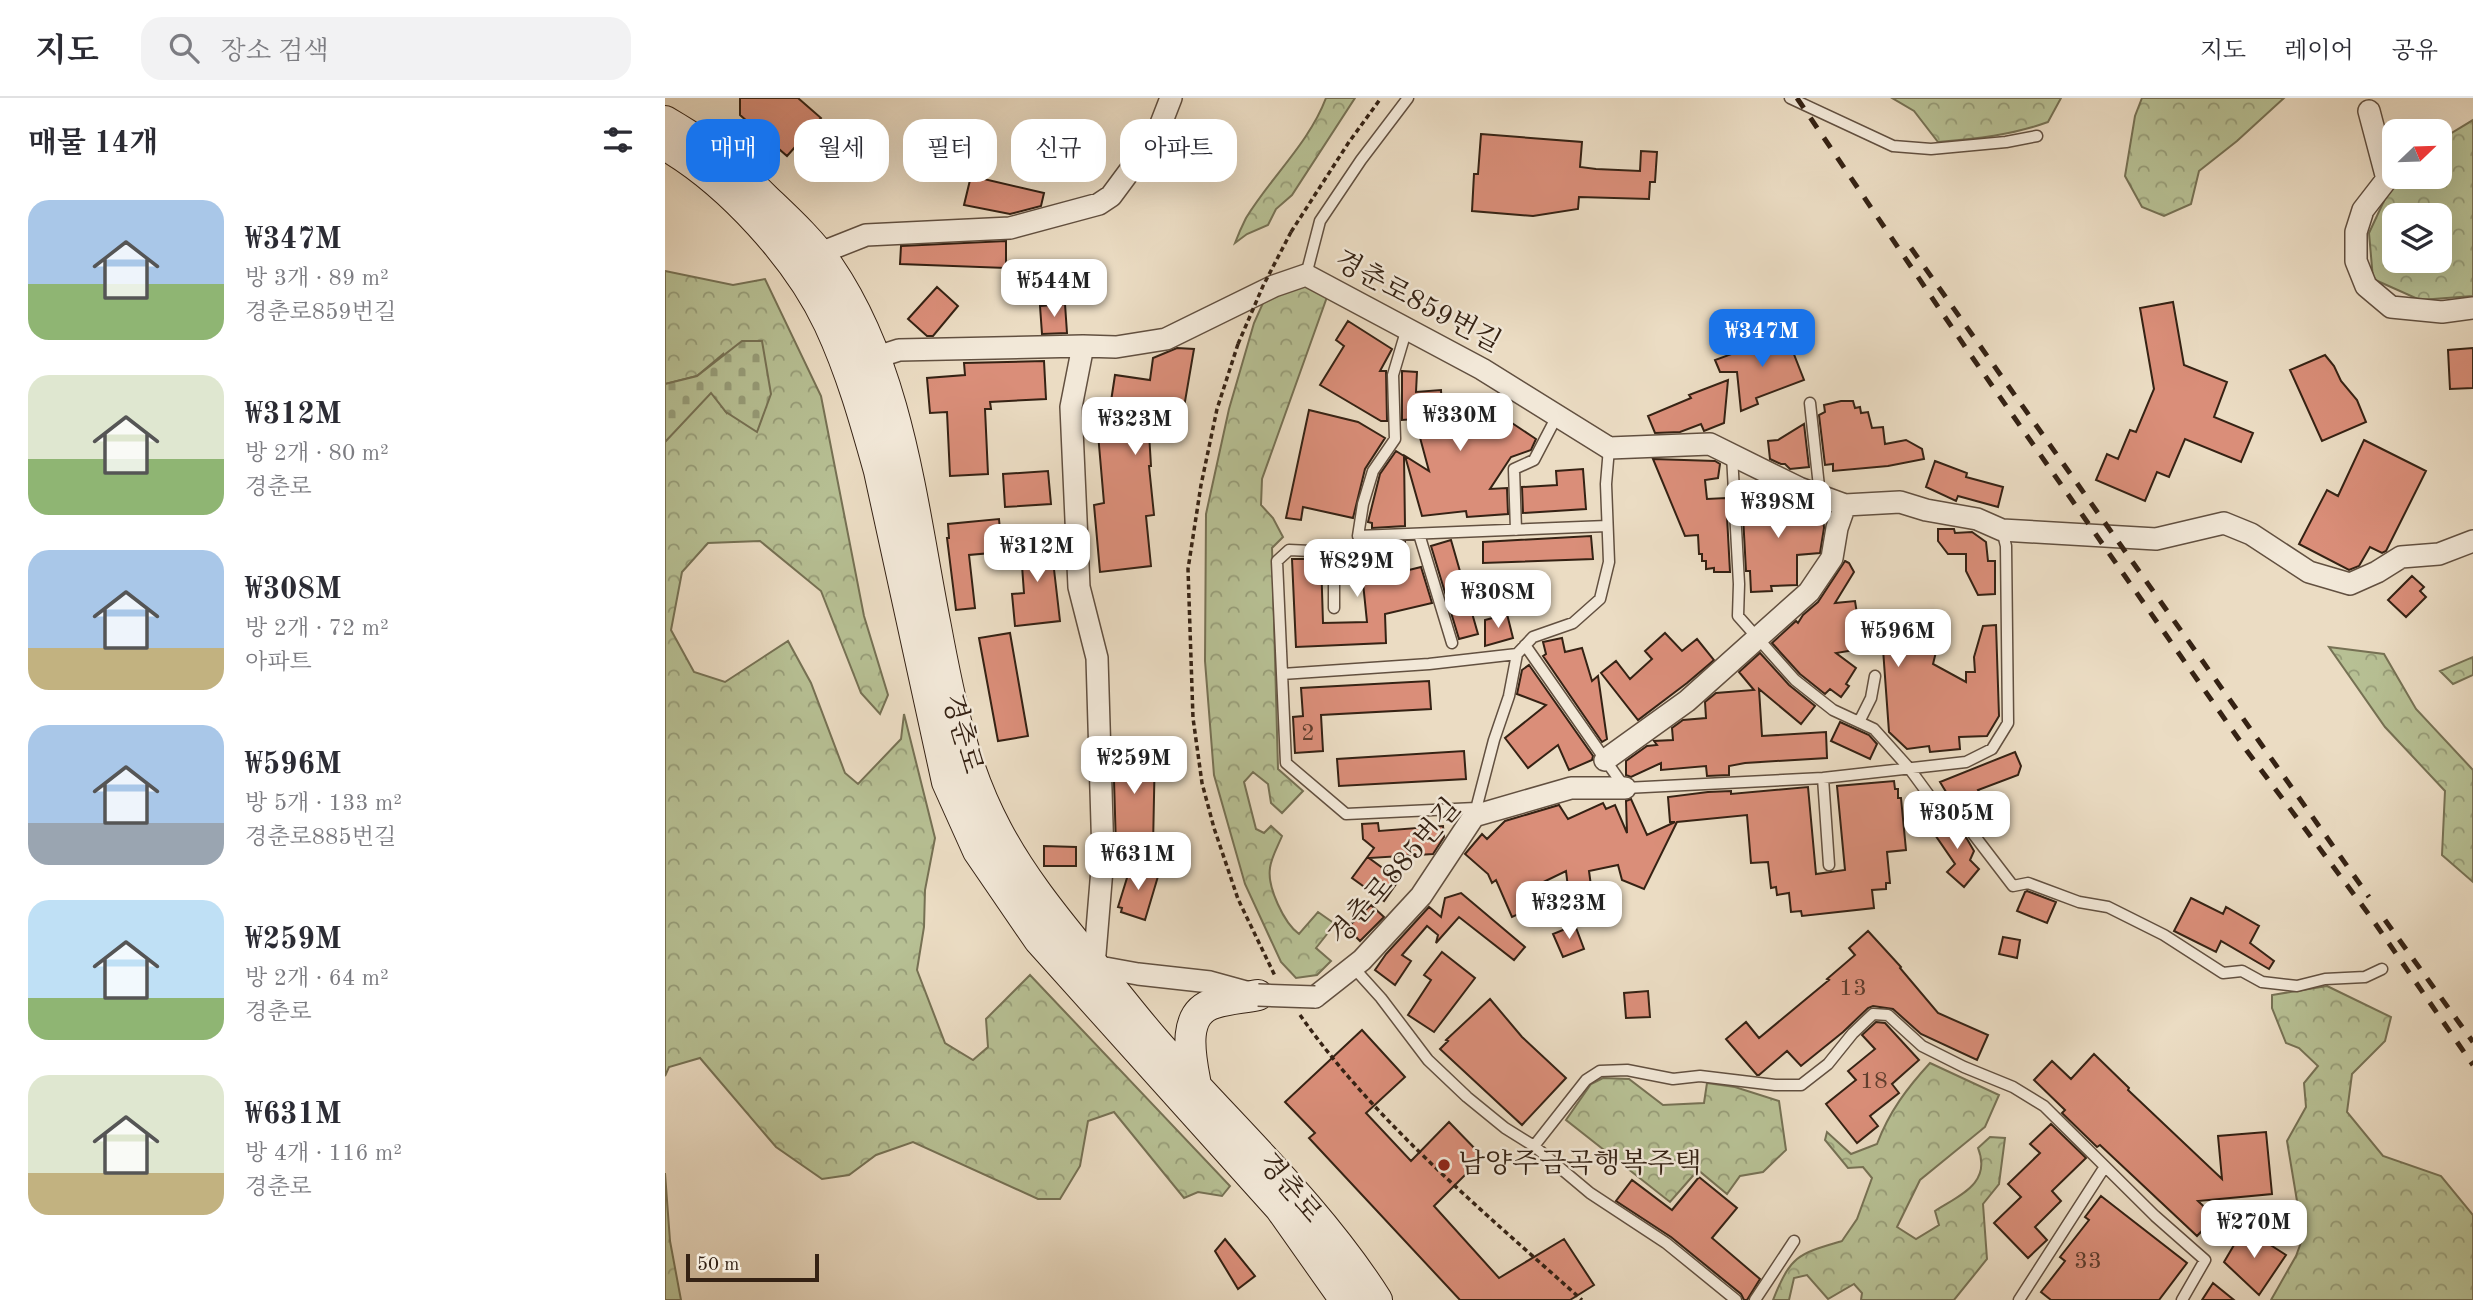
<!DOCTYPE html>
<html lang="ko">
<meta charset="utf-8">
<style>
body{margin:0;font-family:"Old Standard TT","Noto Serif KR",serif;background:#f2f2f3;color:#2b2b33;height:100vh;display:flex;flex-direction:column;font-size:26px;white-space:nowrap}
*{box-sizing:border-box;margin:0}
p{font-size:23px;color:#7c7c81}
.icon{flex:none;width:38px;height:38px;fill:none;stroke:currentColor;stroke-width:2;stroke-linecap:round;stroke-linejoin:round}
.map{position:relative;flex:1;overflow:hidden}
.sheet{display:flex;flex-direction:column;background:#fff;width:665px}
.sheet>*{flex:none}
.banner{position:absolute;left:21px;top:21px;width:665px;height:63px;display:flex;gap:14px}
.needle{width:46px;rotate:67deg}
.fabs{position:absolute;left:1717px;top:21px;display:grid;gap:14px}
.fabs a{display:grid;place-items:center;width:70px;height:70px;border-radius:14px;background:#fff;box-shadow:0 7px 28px #0002;font-size:35px}
.scale{position:absolute;left:21px;bottom:18px;width:133px;box-sizing:border-box;padding-left:7px;border:4px solid #352214;border-top:0;font-size:19px;line-height:24px;white-space:nowrap;color:#352214;-webkit-text-stroke:5px #f2e8d8;paint-order:stroke}
.price{position:absolute;translate:-50% -60px;padding:0 16px;border-radius:14px;background:#fff;color:#222;font-size:23px;line-height:46px;filter:drop-shadow(0 2px 4px #0008)}
.price::after{content:'';position:absolute;left:50%;top:42px;width:21px;height:16px;margin-left:-10px;background:inherit;clip-path:polygon(0 0,100% 0,50% 100%)}
.price.on{background:#1a73e8;color:#fff}
ul{padding:0;list-style:none}
li{display:flex;align-items:center;gap:21px;height:175px;padding:0 28px}
li span{display:grid;place-items:center;flex:none;width:196px;height:140px;border-radius:21px;color:#555}
li>.icon{margin-inline-start:auto}
span .icon{width:84px;height:84px;fill:#fffc;stroke-width:1}
li b{font-size:30px}
h2{display:flex;justify-content:space-between;align-items:center;height:84px;padding:0 28px;font-size:30px}
.tag{padding:0 24px;border-radius:21px;background:#fff;box-shadow:0 7px 28px #0002;font-size:24px;line-height:63px}
.tag.on{background:#1a73e8;color:#fff}
header{display:flex;align-items:center;gap:42px;box-sizing:border-box;height:98px;padding:0 35px;background:#fff;border-bottom:2px solid #e1e1e2}
header strong{font-size:33px}
nav{display:flex;gap:38px;margin-inline-start:auto;font-size:24px}
.search{width:490px;height:63px;background:#f2f2f3;display:flex;align-items:center;gap:18px;box-sizing:border-box;padding:0 24px;border-radius:21px;color:#7c7c81;font-size:26px}
main{display:flex;flex:1;min-height:0}
.map>svg:first-child{display:block}
</style>
<header>
<strong>지도</strong>
<div class="search"><svg class="icon" aria-label="search" viewBox="0 0 24 24"><circle cx="10" cy="10" r="6"/><path d="M15 15l6 6"/></svg>장소 검색</div>
<nav><a>지도</a><a>레이어</a><a>공유</a></nav>
</header>
<main>
<section class="sheet">
<h2>매물 14개<svg class="icon" aria-label="filters" viewBox="0 0 24 24"><path d="M4 7h16M4 17h16"/><circle cx="9" cy="7" r="2"/><circle cx="15" cy="17" r="2"/></svg></h2>
<ul>
<li><span style="background:linear-gradient(#a9c7e8 60%,#8fb573 0)"><svg class="icon" aria-label="home" viewBox="0 0 24 24"><path d="M3 11l9-7 9 7M6 9v11h12V9"/></svg></span><div><b>₩347M</b><p>방 3개 · 89 m²</p><p>경춘로859번길</p></div></li>
<li><span style="background:linear-gradient(#dfe7d0 60%,#8fb573 0)"><svg class="icon" aria-label="home" viewBox="0 0 24 24"><path d="M3 11l9-7 9 7M6 9v11h12V9"/></svg></span><div><b>₩312M</b><p>방 2개 · 80 m²</p><p>경춘로</p></div></li>
<li><span style="background:linear-gradient(#a9c7e8 70%,#c2b280 0)"><svg class="icon" aria-label="home" viewBox="0 0 24 24"><path d="M3 11l9-7 9 7M6 9v11h12V9"/></svg></span><div><b>₩308M</b><p>방 2개 · 72 m²</p><p>아파트</p></div></li>
<li><span style="background:linear-gradient(#a9c7e8 70%,#9aa5b1 0)"><svg class="icon" aria-label="home" viewBox="0 0 24 24"><path d="M3 11l9-7 9 7M6 9v11h12V9"/></svg></span><div><b>₩596M</b><p>방 5개 · 133 m²</p><p>경춘로885번길</p></div></li>
<li><span style="background:linear-gradient(#bfe0f5 70%,#8fb573 0)"><svg class="icon" aria-label="home" viewBox="0 0 24 24"><path d="M3 11l9-7 9 7M6 9v11h12V9"/></svg></span><div><b>₩259M</b><p>방 2개 · 64 m²</p><p>경춘로</p></div></li>
<li><span style="background:linear-gradient(#dfe7d0 70%,#c2b280 0)"><svg class="icon" aria-label="home" viewBox="0 0 24 24"><path d="M3 11l9-7 9 7M6 9v11h12V9"/></svg></span><div><b>₩631M</b><p>방 4개 · 116 m²</p><p>경춘로</p></div></li>
</ul>
</section>
<div class="map">
<svg width="1808" height="1202" viewBox="0 0 1808 1202">
<defs>
<pattern id="forest-crowns" width="20" height="18" patternUnits="userSpaceOnUse" patternTransform="scale(1.75)"><rect width="20" height="18" fill="#b7c094"/><path d="M2 6a3 3 0 1 1 6 0M12 15a3 3 0 1 1 6 0" fill="none" stroke="#969c78"/></pattern>
<pattern id="cemetery-stones" width="16" height="16" patternUnits="userSpaceOnUse" patternTransform="scale(1.75)"><rect width="16" height="16" fill="#b7c094"/><path d="M2 7V4a2 2 0 0 1 4 0v3zM10 15v-3a2 2 0 0 1 4 0v3z" fill="#969c78"/></pattern>
</defs>
<rect width="100%" height="100%" fill="#ebdcc3"/>
<filter id="stains"><feTurbulence type="fractalNoise" baseFrequency=".00286" numOctaves="4"/><feColorMatrix values="0 0 0 0 .2 0 0 0 0 .09 0 0 0 0 .02 0 0 0 .5 -.17"/></filter>
<radialGradient id="worn" r=".72"><stop offset=".6" stop-color="#630" stop-opacity="0"/><stop offset="1" stop-color="#630" stop-opacity=".3"/></radialGradient>
<path fill="url(#forest-crowns)" stroke="#767154" stroke-width="2" fill-rule="evenodd" d="M661,0H690L627,97L611,111L603,127L582,136L570,145C573,137 577,128 581,120C606,79 644,45 661,0Z
M1227,0H1396L1383,24C1347,37 1311,41 1273,44L1249,13Z
M1477,0H1619L1572,43L1534,73L1526,106L1499,118L1477,109L1460,78L1470,18Z
M1808,22V198L1755,202L1708,181L1704,135L1724,92L1735,79H1774L1775,42ZM1729,117H1774V163H1729Z
M0,173L68,187L100,181L156,298L199,518L223,597L215,616L196,595L156,493L95,443L43,445L17,474L6,532L29,574L60,584L123,543L146,585L180,675L193,686L236,641L239,616L270,740L260,792L259,829L252,872L280,945L308,962L323,949L321,921L365,877L565,1088L557,1098L533,1094L519,1100L449,1014L423,1023L415,1068L395,1101H373L248,1044L211,1057L184,1077L157,1081L111,1049L35,960L4,969L0,978V343L46,294L61,314L58,256L32,278L0,286Z
M638,186L662,199L597,381L596,407L608,420L618,439L607,450L613,671L638,693L617,715L606,705L603,686L588,674L579,684L591,731L599,735L606,728L617,738C613,748 606,760 605,770C602,789 619,825 634,836L653,814L670,826L651,850L666,863L652,877L631,880L616,864L580,786L549,677L540,563L541,416L564,311L589,225L602,196Z
M1664,549L1719,556L1751,611L1808,672V784L1777,757L1780,693L1720,629Z
M1808,559V577L1788,586L1775,573Z
M1662,888L1726,919L1720,943L1687,976L1682,1014L1718,1058L1776,1078L1808,1117V1202H1606L1631,1158L1638,1139L1622,1043L1641,1009L1639,985L1653,968L1634,950L1621,945L1607,910V897Z
M1265,965L1334,997L1320,1029L1255,1082L1232,1129L1251,1141L1274,1127L1270,1113C1295,1097 1327,1085 1313,1050L1325,1039L1340,1040L1334,1086L1318,1106L1322,1161L1289,1202H1196L1197,1195L1189,1186L1163,1201L1142,1177L1129,1180L1124,1202H1108C1126,1157 1133,1156 1177,1143L1192,1121L1207,1080L1198,1069L1183,1070L1160,1042L1162,1034L1186,1056L1212,1046C1224,1014 1242,990 1265,965Z
M938,980L964,981L998,1007L1039,1005L1042,985L1070,989L1114,1003L1121,1052L1098,1074L1075,1078L1062,1096L1033,1072L1005,1104L901,1022L926,986Z
M0,1075L5,1143L16,1202H0Z"/>
<path fill="url(#cemetery-stones)" stroke="#767154" stroke-width="2" d="M77,243H97L106,296L92,334L61,314L46,295L0,344V286L32,278Z"/>
<path fill="#da8e79" stroke="#352214" stroke-width="2" d="M75,0H133L156,20L122,58L75,17Z
M816,36L917,44L915,69L931,71L975,73L976,53L992,54L990,84H985L984,101L914,99L913,111L868,118L807,113L809,76H813Z
M306,78L379,95L376,108L345,116L299,107Z
M341,143V170L235,166L236,148Z
M272,189L293,208L268,238H262L243,221Z
M1508,204L1519,267L1562,284L1549,319L1588,335L1576,364L1520,341L1504,379L1492,374L1480,403L1431,382L1442,356L1453,361L1465,332L1471,334L1489,291L1475,210Z
M400,206L402,235L377,236L375,208Z
M683,223L727,251L715,273H721L722,323H716L655,287L679,248L671,242Z
M1121,236L1139,282L1091,300L1093,306L1076,313L1072,274H1055L1050,262Z
M512,250L529,251L517,321L504,320L502,337L484,335L486,368H484L489,417L481,418L486,468L435,474L429,407L439,405L432,324L443,323L450,277L485,282L488,260Z
M1808,250V290L1785,291L1783,252Z
M1660,257L1669,268L1676,283L1692,302L1701,324L1657,343L1625,272Z
M379,263L381,301L325,304L326,311H320L323,376L285,378L282,314L265,315L262,280L300,277L299,265Z
M737,273L752,274L751,294L776,292L777,312L801,309L808,299L871,341L866,352L846,359L825,391L842,390L843,416L802,419L801,413L757,418L740,358L764,373L750,321L737,322Z
M1063,282L1059,325L1039,333L1036,326L1015,334L990,335L983,318L1026,300L1024,297Z
M1176,303H1188L1190,310L1195,309L1196,315L1203,314L1207,330L1218,329L1220,346L1241,342L1257,351L1259,361L1223,368L1168,373V366L1160,367L1154,317L1160,314L1159,307Z
M644,312L693,324L720,340L700,371L688,420L638,409L636,422L621,420Z
M1139,326L1144,369L1125,371L1120,366H1116L1105,361L1103,343L1113,342Z
M1699,342L1761,373L1721,453L1717,455L1705,449L1694,468L1684,472L1634,446L1662,392L1673,398Z
M731,353L739,358L740,428L707,430V425L703,424L715,376Z
M988,361L1050,363L1055,366L1053,380L1040,382L1042,401L1061,400L1065,474H1049V470L1041,471V463H1037V456H1034L1033,437L1020,438Z
M1270,363L1302,375L1301,379L1338,389L1333,409L1293,398L1291,403L1261,389Z
M918,371L921,411L858,415L857,389L892,387L891,373Z
M383,373L386,406L340,409L338,376Z
M1119,397L1130,403L1131,416L1158,415L1159,430L1155,455L1132,457V487L1106,488L1107,493L1086,494L1085,473H1081L1077,399Z
M334,421L337,454L304,457L310,510L291,512L282,440H284L283,426Z
M1273,431H1289L1290,435L1307,434L1321,444L1323,463H1330V496L1313,497L1301,473V456H1283L1273,443Z
M385,437L395,523L350,528L347,496L359,495L355,440Z
M926,438L928,461L818,465V444Z
M786,442L813,536L794,541L766,448Z
M740,444V473L756,469L767,505L720,516L721,545L631,549L627,461H656L658,525L702,524L697,475L708,474L707,445Z
M1180,463L1184,465L1189,474L1170,505L1190,503L1193,522L1223,519V514L1240,513L1241,521L1262,518L1272,523L1275,538L1268,566L1301,584V574H1310L1309,559L1318,528L1331,527L1334,618L1322,638L1294,639L1295,651L1265,654L1264,648L1242,651L1224,634L1217,537L1207,549L1171,555L1191,570L1181,586L1184,588L1176,599L1165,591L1160,596L1135,576L1107,545L1131,523L1133,525L1138,517L1153,504Z
M1747,478L1759,489L1755,493L1761,499L1741,519L1723,502Z
M842,516L848,540L820,548V522Z
M345,535L363,638L333,643L314,540Z
M1000,535L1017,553L1032,541L1049,562L1022,585L973,622L936,575L951,563L965,581L987,561L980,553Z
M897,540L900,554L917,550L927,583L933,578L942,641L937,644L878,558L881,556L878,544Z
M1095,555L1124,587L1150,608L1136,626L1094,591L1097,638L1161,634L1162,660L1080,665L1064,668V677L1042,678L1041,668L996,672V665L966,679L961,677V663L982,648L992,647L989,643L1008,642L1007,630L1018,622L1041,620L1040,604L1051,595L1089,592L1074,574Z
M864,567L928,658L927,662L904,672L893,647L863,670L840,640L881,607L852,596L857,572Z
M764,583L766,611L656,617L658,653L630,655L628,619L638,618L636,590Z
M1175,624L1204,637L1212,646L1205,661L1166,643Z
M448,649L490,650L488,749H451Z
M799,653L801,681L674,688L672,661Z
M1350,654L1356,668L1353,677L1313,692L1327,715L1310,726L1289,707L1275,684Z
M1229,683L1230,691H1233V700H1236L1241,752L1222,754L1225,785H1221V791L1207,792L1209,810L1137,818L1136,813L1126,814L1124,795L1112,797L1111,789L1106,790L1103,764L1086,765L1082,717L1012,724L979,791L957,782L953,767L924,773L928,803L905,806L901,773L866,790L874,807L847,819L831,782L827,785L823,776L800,756L817,736L822,741L840,723L894,707L903,721L938,705L941,711L950,707L962,735L961,703L966,701L982,737L1010,724H1005L1003,699L1043,694L1066,693V696L1143,689L1151,776L1180,772L1172,688Z
M1281,721L1293,730L1302,741L1309,753L1305,762L1314,771L1299,789L1282,774L1290,766L1266,731Z
M713,725L714,733L778,728L779,739L768,756L704,760L734,782L719,803L687,780L709,750L698,741L697,726Z
M379,748L411,749V768H379Z
M466,767L494,775L480,822L456,814L457,810L453,809Z
M1362,793L1391,804L1382,825L1352,813L1360,794Z
M796,795L860,849L849,862L794,819L771,845L773,837L762,828L737,857L746,863L730,887L710,872L721,856L764,809L776,819L780,800Z
M1526,800L1558,816L1561,809L1594,828L1585,845L1609,863L1604,871L1556,843L1551,854L1509,833Z
M706,807L719,819L695,843L682,830Z
M910,827L919,851L898,859L888,836Z
M1203,833L1236,869L1235,870L1273,915L1323,937L1312,962L1256,936L1228,911L1208,908L1203,910L1178,934L1136,968L1122,953L1094,977H1092L1061,941L1081,924L1094,940L1164,882L1162,881L1190,857L1184,850Z
M1338,839L1355,842L1352,860L1334,856Z
M777,854L810,880L769,934L743,917L766,882L759,877Z
M983,893L985,919L961,920L959,895Z
M825,901L857,939L901,980L857,1027L775,951L783,943L781,942Z
M1211,924L1220,925L1254,962L1227,986L1234,995L1205,1018L1213,1028L1192,1045L1161,1006L1191,982L1183,973L1210,951L1197,937Z
M697,932L740,979L701,1015L746,1063L784,1024L818,1059L769,1108L834,1180L899,1141L929,1187L905,1202H795L644,1040L650,1035L620,1004Z
M1429,956L1464,990L1463,992L1557,1081L1553,1038L1601,1034L1607,1096L1533,1103L1550,1119L1532,1138L1435,1047L1432,1049L1397,1015L1400,1012L1369,982L1387,963L1406,981Z
M1386,1026L1421,1060L1387,1093L1396,1103L1370,1129L1382,1142L1363,1160L1329,1125L1356,1099L1343,1086L1375,1055L1365,1046Z
M1034,1079L1072,1110L1047,1140L1095,1181L1082,1202H1079L1076,1196L1006,1139L951,1103L967,1082L1007,1112Z
M1436,1098L1522,1165L1494,1202H1386L1376,1194L1400,1163L1395,1159L1424,1122L1420,1119Z
M1579,1130L1621,1157L1594,1197L1559,1164Z
M560,1141L590,1178L573,1191L550,1153Z
M1548,1185L1569,1202H1537Z"/>
<g fill="none" stroke-linecap="round" stroke-linejoin="round">
<g stroke="#625040" stroke-width="13">
<path id="lane" d="M1125,0L1228,48L1266,51L1341,44L1372,38
M641,177L655,123L696,62L743,0
M742,230L728,277L730,341L708,373L698,406L693,438L942,428
M1145,305L1155,398
M1067,357L1074,486L1073,518L1130,582L1168,612L1209,631L1244,670L1266,700L1299,724L1348,788L1363,785L1414,804L1443,809L1499,837L1558,875L1577,873L1597,884L1632,888L1660,881L1700,879L1717,871
M851,432L849,371L869,362L892,318
M754,436L787,545
M669,510V454L624,452L612,463L621,665L681,716L811,710
M860,547L960,690L1158,680L1301,664L1327,651L1343,625L1341,448L1337,432
M617,576L764,566L852,556
M1194,624L1206,600L1210,578
M1158,680L1164,767
M810,715L829,642L844,598L852,556L868,539L908,525L935,501L944,464L941,386L944,350
M688,869L716,900L763,962L802,999L840,1030L869,1048L925,1095L1001,1145L1071,1202
M869,1048L921,982L935,973L962,972L1008,981L1035,978L1110,987H1136L1163,966L1188,935L1208,916L1223,917L1257,948L1299,969L1348,989L1379,1008L1490,1118L1540,1162L1517,1202
M1090,1202L1129,1143
M1354,1202L1439,1070"/>
</g>
<g stroke="#625040" stroke-width="24">
<path id="street" d="M1704,13L1722,81L1698,112L1691,134V163L1701,188L1726,209L1777,214L1808,210
M153,156L201,137L345,130L434,106L446,98L492,36L506,0
M418,248L406,309L414,489L432,560L438,759L429,868L423,872
M209,260L234,252L418,248L451,249L501,241L609,188L641,177L817,271L944,350L1045,346L1134,390L1180,407L1235,404L1261,412L1312,421L1337,432L1491,441L1559,425L1586,436L1644,474L1685,486L1712,474L1736,459L1774,456L1808,443
M940,662L1022,603L1144,494L1167,460L1172,430L1180,407
M429,868L473,876L545,884L585,895
M650,899L697,862L756,798L809,718L906,690H960"/>
</g>
<g stroke="#352214" stroke-width="32">
<path id="secondary" d="M0,23C37,44 71,71 101,101C123,122 147,144 164,169C235,273 247,408 271,529C284,599 298,669 332,732C355,776 387,816 418,854C442,884 465,914 490,943C564,1028 651,1106 712,1202
M0,47C64,84 133,160 164,226C186,273 200,323 214,373L282,684L313,753L374,842L615,1110L680,1202
M531,987C526,960 515,915 550,905C563,901 579,900 593,897"/>
</g>
<path stroke="#352214" stroke-width="3.5" stroke-dasharray="5 3.5" stroke-linecap="butt" d="M626,134L684,44L716,0
M573,246L552,311L536,387L523,471L528,620L537,685L549,730L573,801L610,878
M635,917C712,1026 818,1113 917,1202"/>
<use href="#lane" stroke="#f2e8d8" stroke-width="10"/>
<use href="#street" stroke="#f2e8d8" stroke-width="21"/>
<use href="#secondary" stroke="#f2e8d8" stroke-width="30"/>
<path stroke="#352214" stroke-width="5" stroke-dasharray="12 12" stroke-linecap="butt" d="M1132,0L1305,256L1582,653L1705,818L1808,967
M1246,150L1704,799
M1720,822L1808,944"/>
<g stroke="#625040" stroke-width="24" stroke-linecap="butt">
<path id="street-bridge" d="M593,897L650,899"/>
</g>
<path stroke="#352214" stroke-width="3.5" stroke-dasharray="5 3.5" stroke-linecap="butt" d="M573,246L598,188L626,134"/>
<use href="#street-bridge" stroke="#f2e8d8" stroke-width="21"/>
</g>
<circle fill="#8f2418" stroke="#f2e8d8" stroke-width="2.5" cx="779" cy="1067" r="7"/>
<g text-anchor="middle" dominant-baseline="central" stroke-width="5" stroke-linejoin="round" paint-order="stroke">
<g font-size="24" fill="#5e3d2d">
<text x="643" y="636">2</text>
<text x="1188" y="891">13</text>
<text x="1209" y="984">18</text>
<text x="1423" y="1164">33</text>
</g>
<g font-size="28" fill="#352214" stroke="#f2e8d8">
<text transform="translate(752 205) rotate(28)">경춘로859번길</text>
<text transform="translate(296 636) rotate(74)">경춘로</text>
<text transform="translate(731 775) rotate(-49)">경춘로885번길</text>
<text transform="translate(624 1091) rotate(50)">경춘로</text>
</g>
<g font-size="28" fill="#352214" stroke="#f2e8d8" text-anchor="start">
<text x="793" y="1067">남양주금곡행복주택</text>
</g>
</g>
<rect width="100%" height="100%" filter="url(#stains)"/>
<rect width="100%" height="100%" fill="url(#worn)"/>
</svg>
<div class="fabs">
<a><svg class="needle" viewBox="-14 -14 28 28"><path d="M0-13l5 13h-10z" fill="#e53935"/><path d="M0 13l5-13h-10z" fill="#7c7c81"/></svg></a>
<a><svg class="icon" aria-label="layers" viewBox="0 0 24 24"><path d="M12 4l9 5-9 5-9-5zM3 14l9 5 9-5"/></svg></a>
</div>
<div class="scale">50 m</div>
<b class="price" style="left:389px;top:221px">₩544M</b>
<b class="price on" style="left:1097px;top:271px">₩347M</b>
<b class="price" style="left:795px;top:355px">₩330M</b>
<b class="price" style="left:470px;top:359px">₩323M</b>
<b class="price" style="left:1113px;top:442px">₩398M</b>
<b class="price" style="left:372px;top:486px">₩312M</b>
<b class="price" style="left:692px;top:501px">₩829M</b>
<b class="price" style="left:833px;top:532px">₩308M</b>
<b class="price" style="left:1233px;top:571px">₩596M</b>
<b class="price" style="left:469px;top:698px">₩259M</b>
<b class="price" style="left:1292px;top:753px">₩305M</b>
<b class="price" style="left:473px;top:794px">₩631M</b>
<b class="price" style="left:904px;top:843px">₩323M</b>
<b class="price" style="left:1589px;top:1162px">₩270M</b>
<div class="banner">
<a class="tag on">매매</a>
<a class="tag">월세</a>
<a class="tag">필터</a>
<a class="tag">신규</a>
<a class="tag">아파트</a>
</div>
</div>
</main>
